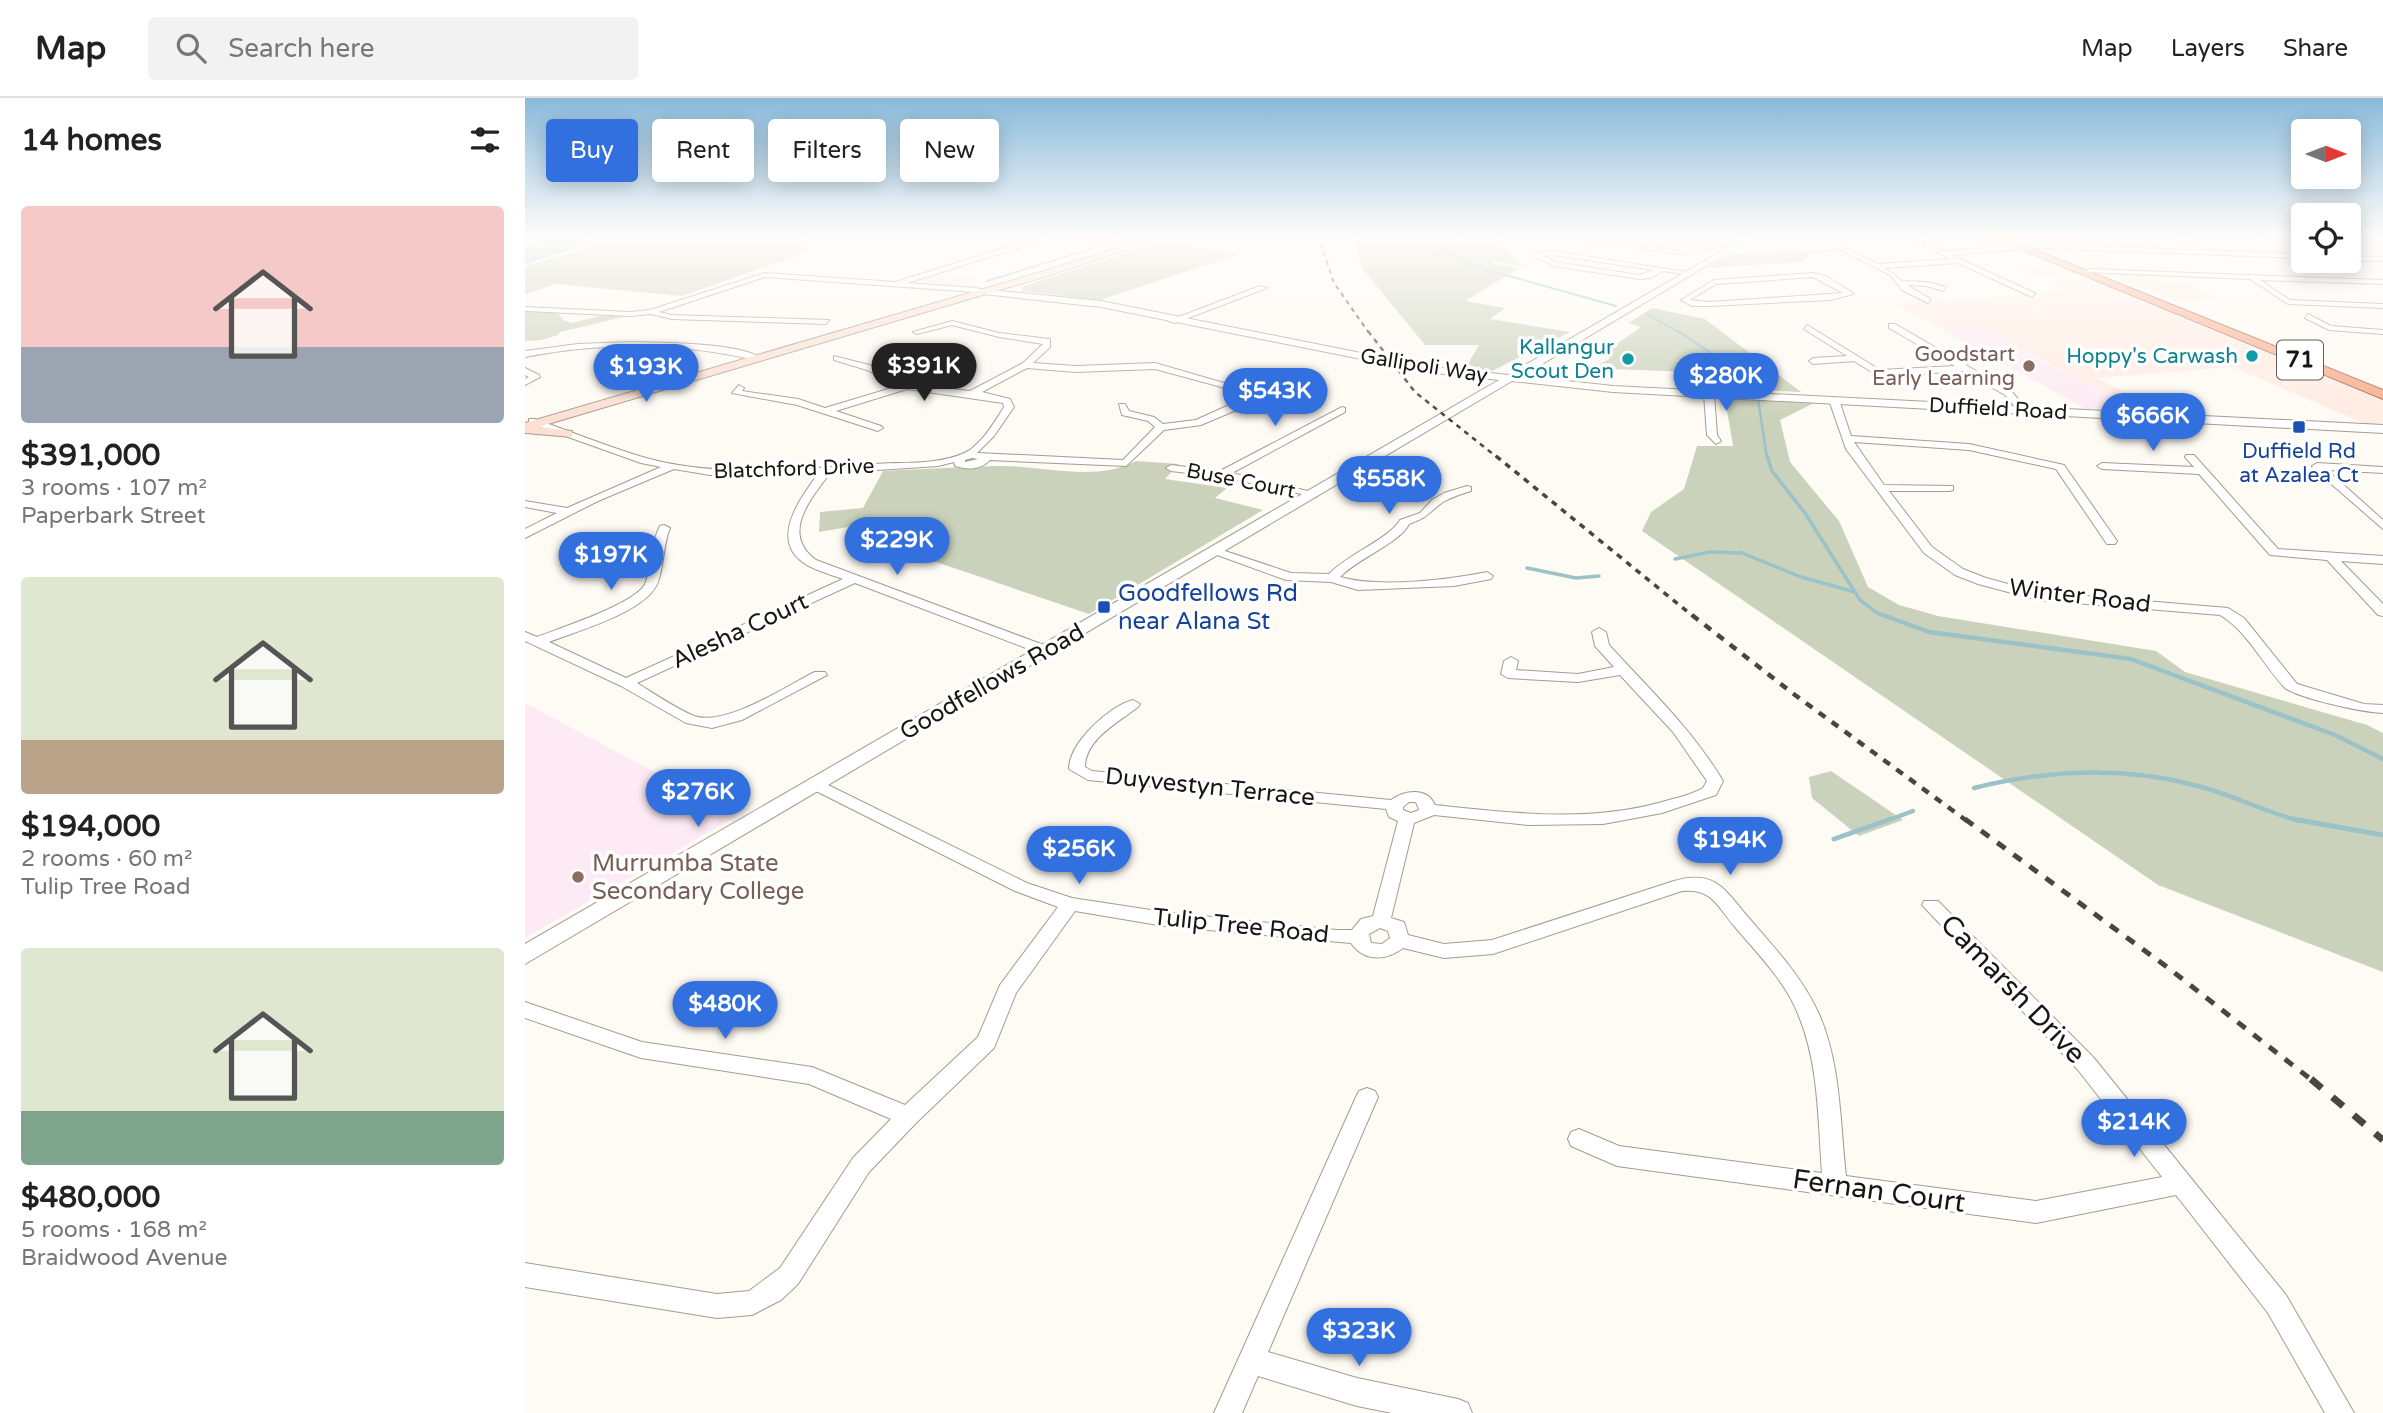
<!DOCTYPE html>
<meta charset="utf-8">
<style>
body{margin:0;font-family:"Varela Round",sans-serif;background:#f2f2f2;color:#222;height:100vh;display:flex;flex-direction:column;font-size:26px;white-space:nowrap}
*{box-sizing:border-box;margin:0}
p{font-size:23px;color:#767676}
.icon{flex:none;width:38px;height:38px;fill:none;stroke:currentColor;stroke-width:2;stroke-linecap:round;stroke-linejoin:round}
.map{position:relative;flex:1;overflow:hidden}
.details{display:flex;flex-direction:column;background:#fff;width:525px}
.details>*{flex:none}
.top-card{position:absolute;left:21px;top:21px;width:665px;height:63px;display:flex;gap:14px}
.needle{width:46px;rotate:90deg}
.fabs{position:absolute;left:1766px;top:21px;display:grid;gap:14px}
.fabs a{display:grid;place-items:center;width:70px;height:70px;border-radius:7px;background:#fff;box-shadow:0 4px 18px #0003;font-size:35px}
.price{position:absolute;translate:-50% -60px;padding:0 16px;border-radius:24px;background:#3170de;color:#fff;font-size:23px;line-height:46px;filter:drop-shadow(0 2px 4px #0008)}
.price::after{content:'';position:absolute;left:50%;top:42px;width:21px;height:16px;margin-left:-10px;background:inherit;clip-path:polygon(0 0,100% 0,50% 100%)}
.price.current{background:#222;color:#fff}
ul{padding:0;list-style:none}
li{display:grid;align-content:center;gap:14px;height:371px;padding:0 21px}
li span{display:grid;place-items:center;height:217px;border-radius:7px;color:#555}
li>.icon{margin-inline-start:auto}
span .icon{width:126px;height:126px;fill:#fffc;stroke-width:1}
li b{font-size:30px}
h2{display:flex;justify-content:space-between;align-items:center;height:84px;padding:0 21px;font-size:30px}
.pill{padding:0 24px;border-radius:7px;background:#fff;box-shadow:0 4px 18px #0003;font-size:24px;line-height:63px}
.pill.current{background:#3170de;color:#fff}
header{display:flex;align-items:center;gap:42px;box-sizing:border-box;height:98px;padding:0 35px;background:#fff;border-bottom:2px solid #e0e0e0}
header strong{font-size:33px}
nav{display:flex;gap:38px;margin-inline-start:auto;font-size:24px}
.search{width:490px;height:63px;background:#f2f2f2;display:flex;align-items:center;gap:18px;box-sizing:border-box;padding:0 24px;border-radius:7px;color:#767676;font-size:26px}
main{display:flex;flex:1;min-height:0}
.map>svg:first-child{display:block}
</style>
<header>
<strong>Map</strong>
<div class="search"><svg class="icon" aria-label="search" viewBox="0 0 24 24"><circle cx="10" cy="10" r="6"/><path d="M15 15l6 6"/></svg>Search here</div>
<nav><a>Map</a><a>Layers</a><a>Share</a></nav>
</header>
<main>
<section class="details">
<h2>14 homes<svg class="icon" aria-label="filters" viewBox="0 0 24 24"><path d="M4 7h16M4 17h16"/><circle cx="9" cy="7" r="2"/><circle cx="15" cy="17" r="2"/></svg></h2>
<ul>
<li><span style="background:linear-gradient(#f6c9c9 65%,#9aa5b1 0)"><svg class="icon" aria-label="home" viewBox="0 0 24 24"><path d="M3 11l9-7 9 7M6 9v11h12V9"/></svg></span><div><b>$391,000</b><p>3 rooms · 107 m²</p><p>Paperbark Street</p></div></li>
<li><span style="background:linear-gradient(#dfe7d0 75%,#b9a48a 0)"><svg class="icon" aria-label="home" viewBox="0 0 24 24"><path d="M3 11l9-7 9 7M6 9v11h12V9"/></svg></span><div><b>$194,000</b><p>2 rooms · 60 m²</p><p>Tulip Tree Road</p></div></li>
<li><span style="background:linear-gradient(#dfe7d0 75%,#7fa58c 0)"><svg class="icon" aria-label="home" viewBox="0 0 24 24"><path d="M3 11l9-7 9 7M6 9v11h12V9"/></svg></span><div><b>$480,000</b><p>5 rooms · 168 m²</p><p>Braidwood Avenue</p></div></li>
</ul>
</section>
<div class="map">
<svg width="1858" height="1315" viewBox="0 0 1858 1315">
<rect width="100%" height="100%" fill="#fefaf4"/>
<path fill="#ffece3" d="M550,137H600L532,159L494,152Z
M1489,137H1557L1570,148L1503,146Z
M1519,151L1574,153L1598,172L1565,170Z
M1529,166L1551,176L1510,178L1488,169Z
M415,175L456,182L430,188L396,183Z
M1580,175L1628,176L1637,183H1660L1693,201L1650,203Z
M1563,181L1858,303V326L1838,325L1708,269L1572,280L1639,315L1616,314L1455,229L1418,232L1371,206L1544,194L1521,183Z"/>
<path fill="#fdeaf4" d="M1455,229L1513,261L1616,314L1561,311L1418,232Z
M0,605L212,718L0,840Z"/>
<path fill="#cbd2bb" d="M108,137H277L275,141L286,143L278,149L285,153L157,198L31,186L0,196V168Z
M830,137L931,139L921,145L923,146L945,137L979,142L968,148L982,150L990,163L1005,169L967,163L968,166L995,170L940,203L980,210L965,221L1045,234L967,273L941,269L954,247H900L836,169Z
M635,144L715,156L575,202L498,193L496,189Z
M1310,151L1315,153L1290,155L1276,164L1182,170L1205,156Z
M1127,210L1180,221L1276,294L1172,289L1171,274L1084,271L1073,267L1084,261L1089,248L1116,229L1104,225Z
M0,214L33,215L38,222L46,225L75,218H103L35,234L33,237L17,242L0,243Z
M1200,300L1289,305L1255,322L1265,364L1314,423L1343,489L1374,507L1413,518L1631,553L1660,574L1842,627L1858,635V874L1633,787L1117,433L1126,414L1159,391L1172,348H1208Z
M611,363L654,366L640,381L702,390L690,400L738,412L564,516L361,447L352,424L294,434L295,414L338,410L358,373C396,371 434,369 472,368C519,367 568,385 611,363Z
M1306,673L1378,722L1334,738L1287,700L1284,679Z"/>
<path fill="#9ac2c7" d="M48,137L70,144L0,166V149L20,147L0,137Z"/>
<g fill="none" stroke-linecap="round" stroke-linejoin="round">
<path stroke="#9ac2c7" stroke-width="2" d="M869,137L915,151L952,169L1091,208
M462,183L611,137
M1122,216L1155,235"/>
<path stroke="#9ac2c7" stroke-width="2.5" d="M1153,233L1217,276L1232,295
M1233,301L1242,360"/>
<path stroke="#9ac2c7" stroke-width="3.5" d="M1242,358L1247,373L1280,415L1335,502L1352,515L1363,519
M1150,461L1185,454L1217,455L1276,479L1330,494
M1002,470L1051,480L1074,478"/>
<path stroke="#9ac2c7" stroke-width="4.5" d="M1358,517L1404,534L1606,561L1810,637L1858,661
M1449,690C1522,672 1599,668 1673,688C1708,697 1740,714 1775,723
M1361,723L1388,713"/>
<path stroke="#9ac2c7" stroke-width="5" d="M1768,721L1858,737
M1309,741L1366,721"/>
<g stroke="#a59c8e" stroke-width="2">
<path id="minor" d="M519,137H526L516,143L382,185L452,190L449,194L240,179L134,214L147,217L304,222L301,226L147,221L126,216L105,218L0,213V209L105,214L125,212L240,175L371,184Z
M1032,137H1047L1163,155L1160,157Z
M1376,137H1384L1419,153L1508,146L1667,152L1646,137H1653L1676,152L1778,156V160L1508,150L1426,157L1510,195L1507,199L1433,165L1360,170L1377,183L1402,184L1421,189L1418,193L1401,188L1382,187L1406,201L1403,205L1377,192L1365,177L1314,151L1319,150L1353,166L1426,161Z
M1481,137H1487L1481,142L1478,140Z
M1705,137H1778V141L1708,139Z
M1824,139L1858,140V144L1824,143Z
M1147,142L1203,150L1206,152L1203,154L1145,145Z
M1028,153L1168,175L1164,177L1138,173L1126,180L1114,181L1028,168L1010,158L1015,154ZM1028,157L1129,172L1114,177L1030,164L1018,158Z
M1824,158L1858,159V163L1824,162Z
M1563,171L1858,182V186L1735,182L1765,202L1858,206V210L1763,206L1725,181L1561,174Z
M1288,175L1301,178L1329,196L1305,202L1185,208H1167L1156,202L1189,182ZM1288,179L1318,195L1185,204L1165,202L1191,186Z
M735,188L742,190L650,225L643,223Z
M1783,216L1806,228L1858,232V236L1804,232L1780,220Z
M427,223L474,235L525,241V249L508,265L551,268L630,265L737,296L730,304L676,327L639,332L601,368L465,362C455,372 443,372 430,368L429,364L413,368L305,375C284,403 256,436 291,462L524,549L526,552L524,555H514L330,485L112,585C130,596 150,610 169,618C201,629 261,588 290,574H300L302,577L217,622L187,630L161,625L96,588L0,543V534L12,539C35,530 110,506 120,486C128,467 125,446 135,428L139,427L145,430C138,447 139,467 133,484C122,514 52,533 24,544L101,580L318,481C307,477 293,473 282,467C243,444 274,402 293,376L185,377L149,371L73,403L0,440V431L32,415L0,409V403L42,410L136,369L116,365L4,325V321H10C47,334 83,349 121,360C193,380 274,371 348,366C376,364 411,367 437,356C455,349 469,325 479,309L478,305L382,291L311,313L356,328L358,330L353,333L272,307L207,295L214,287L219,290L217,293L273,301L300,310L373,288L345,273L309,262V258L348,268L405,256L409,259L408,261L356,272L383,286L445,293L498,265L518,246L474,239L427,227L392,236L388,234ZM502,270L551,274L630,271L726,297L671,322L638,326L629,319L604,313L600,306H594L597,317L623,323L630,329L598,362L452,355L469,338L489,309L485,301L457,294ZM447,360L453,361L440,364V362Z
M1364,226H1370L1486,293L1503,312L1495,314L1480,297L1438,273L1366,278L1350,276L1329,263L1288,266L1284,263L1288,260L1322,258L1279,231L1282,227L1355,272L1430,268L1364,230Z
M105,244C138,245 210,244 237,260L233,263C159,244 74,244 0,259V253L53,246Z
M0,270L14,277L15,279L0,287V281L4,279L0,277Z
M1184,293L1189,296L1192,337L1196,343L1191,346L1182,337L1179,296Z
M1309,299L1314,302L1326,338L1444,346L1539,367L1592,443L1590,446H1582L1531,371L1444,352L1329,344L1359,387L1428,388V392L1424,393H1364L1407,449L1438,471L1461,480L1513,494L1703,510L1719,520L1772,586L1839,606L1858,607V615C1841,615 1770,600 1759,589C1737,565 1723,534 1695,517L1513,502L1453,486L1430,477L1399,455L1321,351L1304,302Z
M817,309L820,310V314L707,375L791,395V399L697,379L646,373L641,370L646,367L695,373Z
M1661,357H1669L1753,451L1858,458V466L1816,463L1858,506V518L1853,517L1802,462L1745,457L1674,376L1577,371L1572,368L1577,365L1669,369L1660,359Z
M1792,365L1858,369V375L1802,372L1858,422V431L1788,370L1787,368Z
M942,388L946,389V393C936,396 927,399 918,404C903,415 904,419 884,426C876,444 832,461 815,479C854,490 922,482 962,474L968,478L966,481L929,488L833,492L806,484L761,482L684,454L690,450L694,451L766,475L804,476C823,456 864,441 875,422L895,415L907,402L919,395Z
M1074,530L1081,534L1084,547C1124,591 1167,631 1198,683L1191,697L1137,715L1078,726L1003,727L909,717L889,725L866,820L879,824L883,837L919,846L967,842L1149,783C1190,771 1200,792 1223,819C1249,849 1277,879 1293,914C1316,964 1315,1025 1321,1078L1511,1103L1637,1079L1553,972L1397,807L1399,803H1413L1569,960L1665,1079L1761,1197L1829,1315H1800L1743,1215L1651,1097L1511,1125L1092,1068L1046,1048L1043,1041L1046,1034L1054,1031L1094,1048L1297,1075C1293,1023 1294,965 1273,916C1260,883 1232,855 1210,829C1192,808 1187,790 1157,793L968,856L919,860L878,850C861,863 839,864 826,845L639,828L550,813L491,895L469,950L391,1025L344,1074L273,1186L256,1202L227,1217L192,1220L0,1189V1165L192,1196L224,1193L255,1170L328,1060L366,1021L284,986L116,960L0,920V904L117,944L287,969L380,1007L453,939L475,887L533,809L490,793L285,690L283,687L285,684H297L502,785L547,800L639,814L812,832H827L836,821L848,818L873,723L864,719L861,711L563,682L544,671C544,645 584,608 608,602L615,606L613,609C594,624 560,641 560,669L567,673L866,702C880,692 902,689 910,707C986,715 1062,725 1137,704C1151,700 1166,697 1178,690L1182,683L1148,634L1095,577L1053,584L983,580L976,576L979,563L986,559L993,563L991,572L1053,576L1089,569L1070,548L1067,534ZM884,704H891L894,712L886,715L878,712V709ZM855,830L863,833L865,840L857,846L846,845L844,836Z
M842,990L850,993L853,999L743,1254L832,1280L933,1301L943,1305L947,1315H867L832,1308L733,1278L717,1315H689L831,999L834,993Z"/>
</g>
<g stroke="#a59c8e" stroke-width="2">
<path id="tertiary" d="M1224,137H1233L997,278L1088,288L1858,327V335L1088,294L987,283L0,866V846L974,282L901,274L576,209L449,195L446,194V190L576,203L901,268L983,277Z"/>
</g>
<g stroke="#a59c8e" stroke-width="2">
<path id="secondary" d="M633,137H645L522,178L13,329L47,333V339L0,335V325L516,174Z"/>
</g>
<g stroke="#a96a4f" stroke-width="2">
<path id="trunk" d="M1461,137H1474L1858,292V301Z"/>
</g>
<use href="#minor" fill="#fff" fill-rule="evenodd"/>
<use href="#tertiary" fill="#fff" fill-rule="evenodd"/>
<use href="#secondary" fill="#fce0d4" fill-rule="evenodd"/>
<use href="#trunk" fill="#f8ac8c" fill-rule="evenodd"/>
<path stroke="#494641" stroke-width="2" stroke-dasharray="4.5 4.5" stroke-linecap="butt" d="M793,137L809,185L844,235"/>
<path stroke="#494641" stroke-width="2.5" stroke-dasharray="5 5" stroke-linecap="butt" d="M843,233L890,294L973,360"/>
<path stroke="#494641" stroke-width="3.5" stroke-dasharray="6 6" stroke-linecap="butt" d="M971,358L1169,519"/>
<path stroke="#494641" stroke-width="4.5" stroke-dasharray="8 8" stroke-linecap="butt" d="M1167,517L1270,597L1442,723"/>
<path stroke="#494641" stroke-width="5" stroke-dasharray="10 10" stroke-linecap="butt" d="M1440,721L1642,869L1788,983"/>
<path stroke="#494641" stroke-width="7" stroke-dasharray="14 14" stroke-linecap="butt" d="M1786,981L1858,1042"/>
</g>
<linearGradient id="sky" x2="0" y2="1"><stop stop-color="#89badb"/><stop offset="0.43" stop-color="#fffdfa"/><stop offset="1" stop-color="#fffdfa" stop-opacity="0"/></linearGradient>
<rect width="1858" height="321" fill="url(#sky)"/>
<g fill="#0f9aa8" stroke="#fff" stroke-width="2.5">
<circle cx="1727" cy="258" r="7"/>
<circle cx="1103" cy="261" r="7"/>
</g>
<g fill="#8d6e63" stroke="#fff" stroke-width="2.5">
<circle cx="1504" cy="268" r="7"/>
<circle cx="53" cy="779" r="7"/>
</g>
<g fill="#1a4fb4" stroke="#fff" stroke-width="2.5">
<rect x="1767" y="322" width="14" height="14" rx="3.5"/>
<rect x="572" y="502" width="14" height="14" rx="3.5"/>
</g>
<g text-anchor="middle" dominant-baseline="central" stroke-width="7" stroke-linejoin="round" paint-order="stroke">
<g font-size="21" fill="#0d838f" stroke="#fff" text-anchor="end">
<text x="1089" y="249">Kallangur<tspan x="1089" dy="24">Scout Den</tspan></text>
<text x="1713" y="258">Hoppy's Carwash</text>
</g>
<g font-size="21" fill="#785e54" stroke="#fff" text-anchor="end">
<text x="1490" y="256">Goodstart<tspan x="1490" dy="24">Early Learning</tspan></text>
</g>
<g font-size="21" fill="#191611" stroke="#fff">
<text transform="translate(899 268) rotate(9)">Gallipoli Way</text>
<text transform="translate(1473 311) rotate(3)">Duffield Road</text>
<text transform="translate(269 371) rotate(-2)">Blatchford Drive</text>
<text transform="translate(716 383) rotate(11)">Buse Court</text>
</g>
<g font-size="21" fill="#164399" stroke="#fff">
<text x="1774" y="353">Duffield Rd<tspan x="1774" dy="24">at Azalea Ct</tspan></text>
</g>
<rect fill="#fff" stroke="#5e5c58" stroke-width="2" x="1752" y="242.5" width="46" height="39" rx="5"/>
<g font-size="23" font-weight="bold" fill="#191611">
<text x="1775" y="262">71</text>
</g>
<g font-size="24" fill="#164399" stroke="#fff" text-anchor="start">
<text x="593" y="495">Goodfellows Rd<tspan x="593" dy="28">near Alana St</tspan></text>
</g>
<g font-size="24" fill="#191611" stroke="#fff">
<text transform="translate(1555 498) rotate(7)">Winter Road</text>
<text transform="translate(215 533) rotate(-25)">Alesha Court</text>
<text transform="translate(467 584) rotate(-30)">Goodfellows Road</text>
<text transform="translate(685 689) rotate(6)">Duyvestyn Terrace</text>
<text transform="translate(716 828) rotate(6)">Tulip Tree Road</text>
</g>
<g font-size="24" fill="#785e54" stroke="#fff" text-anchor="start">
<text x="67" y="765">Murrumba State<tspan x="67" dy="28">Secondary College</tspan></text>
</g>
<g font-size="28" fill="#191611" stroke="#fff">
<text transform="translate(1488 891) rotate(46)">Camarsh Drive</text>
<text transform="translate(1354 1093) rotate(8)">Fernan Court</text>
</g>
</g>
</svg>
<div class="fabs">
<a><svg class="needle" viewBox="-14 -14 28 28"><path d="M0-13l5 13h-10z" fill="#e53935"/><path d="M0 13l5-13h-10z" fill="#767676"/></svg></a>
<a><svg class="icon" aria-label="locate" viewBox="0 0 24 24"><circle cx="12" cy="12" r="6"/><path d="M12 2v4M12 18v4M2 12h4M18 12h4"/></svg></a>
</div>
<b class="price current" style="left:399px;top:305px">$391K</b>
<b class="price" style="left:121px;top:306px">$193K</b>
<b class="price" style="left:1201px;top:315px">$280K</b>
<b class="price" style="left:750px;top:330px">$543K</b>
<b class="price" style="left:1628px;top:355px">$666K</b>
<b class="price" style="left:864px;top:418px">$558K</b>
<b class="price" style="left:372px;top:479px">$229K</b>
<b class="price" style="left:86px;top:494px">$197K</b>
<b class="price" style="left:173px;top:731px">$276K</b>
<b class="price" style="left:1205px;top:779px">$194K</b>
<b class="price" style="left:554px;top:788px">$256K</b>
<b class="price" style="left:200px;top:943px">$480K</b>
<b class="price" style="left:1609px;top:1061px">$214K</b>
<b class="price" style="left:834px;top:1270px">$323K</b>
<div class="top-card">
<a class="pill current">Buy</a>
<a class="pill">Rent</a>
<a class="pill">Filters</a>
<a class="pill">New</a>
</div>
</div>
</main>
